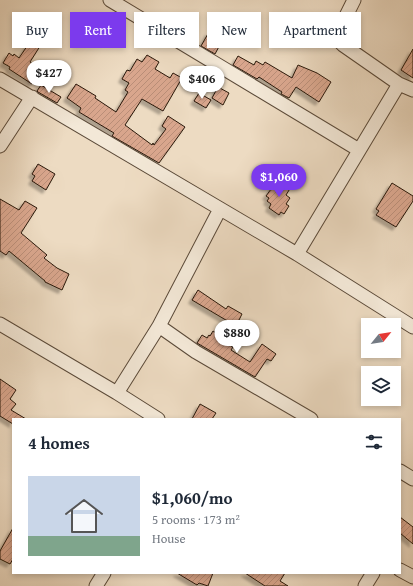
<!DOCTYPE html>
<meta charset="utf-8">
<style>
body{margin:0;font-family:"Gentium Book Plus",serif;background:#f2f2f3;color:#1f2937;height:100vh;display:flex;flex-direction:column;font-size:15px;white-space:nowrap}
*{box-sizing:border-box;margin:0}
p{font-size:13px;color:#747a83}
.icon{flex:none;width:22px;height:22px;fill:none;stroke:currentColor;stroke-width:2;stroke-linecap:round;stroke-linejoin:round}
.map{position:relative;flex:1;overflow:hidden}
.sheet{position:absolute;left:12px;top:418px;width:389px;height:156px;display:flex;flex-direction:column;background:#fff;border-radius:0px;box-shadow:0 2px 6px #0003}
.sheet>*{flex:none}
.top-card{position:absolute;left:12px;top:12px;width:389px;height:36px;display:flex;gap:8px}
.needle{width:26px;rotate:60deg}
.controls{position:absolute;left:361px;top:318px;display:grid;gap:8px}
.controls a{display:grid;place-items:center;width:40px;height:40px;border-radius:0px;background:#fff;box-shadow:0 2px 6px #0003;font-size:20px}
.price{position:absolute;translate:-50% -34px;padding:0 9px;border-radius:14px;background:#fff;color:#222;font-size:13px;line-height:26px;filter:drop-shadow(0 1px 2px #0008)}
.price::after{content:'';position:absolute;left:50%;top:24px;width:12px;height:9px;margin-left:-6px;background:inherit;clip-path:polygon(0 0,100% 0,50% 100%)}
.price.active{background:#7c3aed;color:#fff}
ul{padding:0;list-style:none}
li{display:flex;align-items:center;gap:12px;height:100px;padding:0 16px}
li+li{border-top:1px solid #e0e1e3}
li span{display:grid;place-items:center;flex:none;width:112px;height:80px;border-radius:0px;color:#555}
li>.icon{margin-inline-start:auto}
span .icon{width:48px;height:48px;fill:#fffc;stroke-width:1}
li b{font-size:17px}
h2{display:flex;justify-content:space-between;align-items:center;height:48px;padding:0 16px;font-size:17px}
.pill{padding:0 14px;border-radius:0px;background:#fff;box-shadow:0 2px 6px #0003;font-size:14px;line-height:36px}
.pill.active{background:#7c3aed;color:#fff}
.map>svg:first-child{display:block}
</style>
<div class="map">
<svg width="413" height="586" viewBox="0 0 413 586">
<defs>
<pattern id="building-hatch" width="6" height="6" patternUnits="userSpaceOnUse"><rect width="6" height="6" fill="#d9a68d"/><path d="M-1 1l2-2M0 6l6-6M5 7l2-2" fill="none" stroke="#ba8e78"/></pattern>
<filter id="shadow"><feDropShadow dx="-3.5" dy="3.5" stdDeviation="1" flood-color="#0004"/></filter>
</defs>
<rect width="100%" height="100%" fill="#eddbc2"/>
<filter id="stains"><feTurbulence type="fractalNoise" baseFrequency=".005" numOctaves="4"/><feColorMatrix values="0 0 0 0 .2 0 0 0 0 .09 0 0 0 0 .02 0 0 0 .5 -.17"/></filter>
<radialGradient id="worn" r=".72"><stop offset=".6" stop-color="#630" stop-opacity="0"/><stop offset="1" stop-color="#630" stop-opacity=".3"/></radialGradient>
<path fill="url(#building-hatch)" stroke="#2a190b" filter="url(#shadow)" d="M209,32L222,41L215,54L201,46Z
M34,36L42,43L30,62L42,70L32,84L9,69L10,67L3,63L9,53L13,56L14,54L19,58Z
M413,49V78L401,70Z
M147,55L159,62L155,69L170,78L173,73L182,78L163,111L142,99L125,125L152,145L153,143L154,145L166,129L162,126L168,116L185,127L159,163L112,136L114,133L79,112L81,108L67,98L76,84L96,96L95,98L116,112L128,92L125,90L129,83L122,79L127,70L130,71L137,59L142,62Z
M238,56L254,65L256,61L263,65L265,62L292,78L298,65L317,73L331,82L319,102L296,87L289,98L281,94L282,92L259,77L257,79L233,65Z
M41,85L61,97L57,103L38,92L37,91Z
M218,87L229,93L223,105L212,98Z
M199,93L211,100L206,108L194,101Z
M38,164L55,174L46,190L32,181L35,176L32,174Z
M280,180L291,187L286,195L290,198L286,204L289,206L284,214L281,212L279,215L269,208L271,204L267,201L269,198L266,196L274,185L276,186Z
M392,183L413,196V201L396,227L376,215L379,211L376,209Z
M0,199L19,210L25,201L37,208L21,233L47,255L44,258L57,268L69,274L62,290L45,282V281L9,251L6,255L0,251Z
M198,290L226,309L228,306L242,314L236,326L192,300Z
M213,331L225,339L224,342L233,347L231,350L250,362L262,344L276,354L271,361L267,359L255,377L197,343L202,335L207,338L209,335L210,336Z
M0,379L16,390L10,399L16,404L11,410L26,419H13V424L0,416Z
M200,404L216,413L212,419H192Z
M400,517L413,527V544L400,533Z
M13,528V559L10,564L0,559V551Z
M177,573H213L208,586L199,583L197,585Z
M245,573H285L280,581L288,586H265Z"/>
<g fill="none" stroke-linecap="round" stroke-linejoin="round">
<g stroke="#5b4a39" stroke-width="15">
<path id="minor" d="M110,0L359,150
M354,0L337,34L338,40L343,45L399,84L413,90
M0,79L297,254L413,327
M0,146L32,97
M297,254L399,84
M0,324L117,393L158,419
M159,326L196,352L311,419
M117,393L159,326L220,209
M400,471L413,479
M400,570L413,577
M96,586L104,573
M365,586L373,573"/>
</g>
<use href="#minor" stroke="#f3e8d7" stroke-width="13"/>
</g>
<rect width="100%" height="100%" filter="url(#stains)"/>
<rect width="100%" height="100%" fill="url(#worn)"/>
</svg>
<div class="controls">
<a><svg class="needle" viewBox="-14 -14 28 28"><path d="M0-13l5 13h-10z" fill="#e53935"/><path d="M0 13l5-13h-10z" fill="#747a83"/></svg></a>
<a><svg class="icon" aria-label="layers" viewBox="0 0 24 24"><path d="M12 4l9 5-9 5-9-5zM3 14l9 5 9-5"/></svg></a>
</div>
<b class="price" style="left:49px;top:94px">$427</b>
<b class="price" style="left:202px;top:100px">$406</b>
<b class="price active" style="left:279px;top:198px">$1,060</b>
<b class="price" style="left:237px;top:354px">$880</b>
<div class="top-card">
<a class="pill">Buy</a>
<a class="pill active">Rent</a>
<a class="pill">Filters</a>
<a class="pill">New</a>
<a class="pill">Apartment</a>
</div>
<section class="sheet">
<h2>4 homes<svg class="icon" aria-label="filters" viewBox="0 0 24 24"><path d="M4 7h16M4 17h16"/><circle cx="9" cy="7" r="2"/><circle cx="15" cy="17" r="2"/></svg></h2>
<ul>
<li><span style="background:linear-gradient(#c9d6e8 75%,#7fa58c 0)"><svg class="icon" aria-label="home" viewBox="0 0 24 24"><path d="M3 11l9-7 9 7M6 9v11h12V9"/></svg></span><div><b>$1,060/mo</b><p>5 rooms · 173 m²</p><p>House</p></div></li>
</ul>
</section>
</div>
